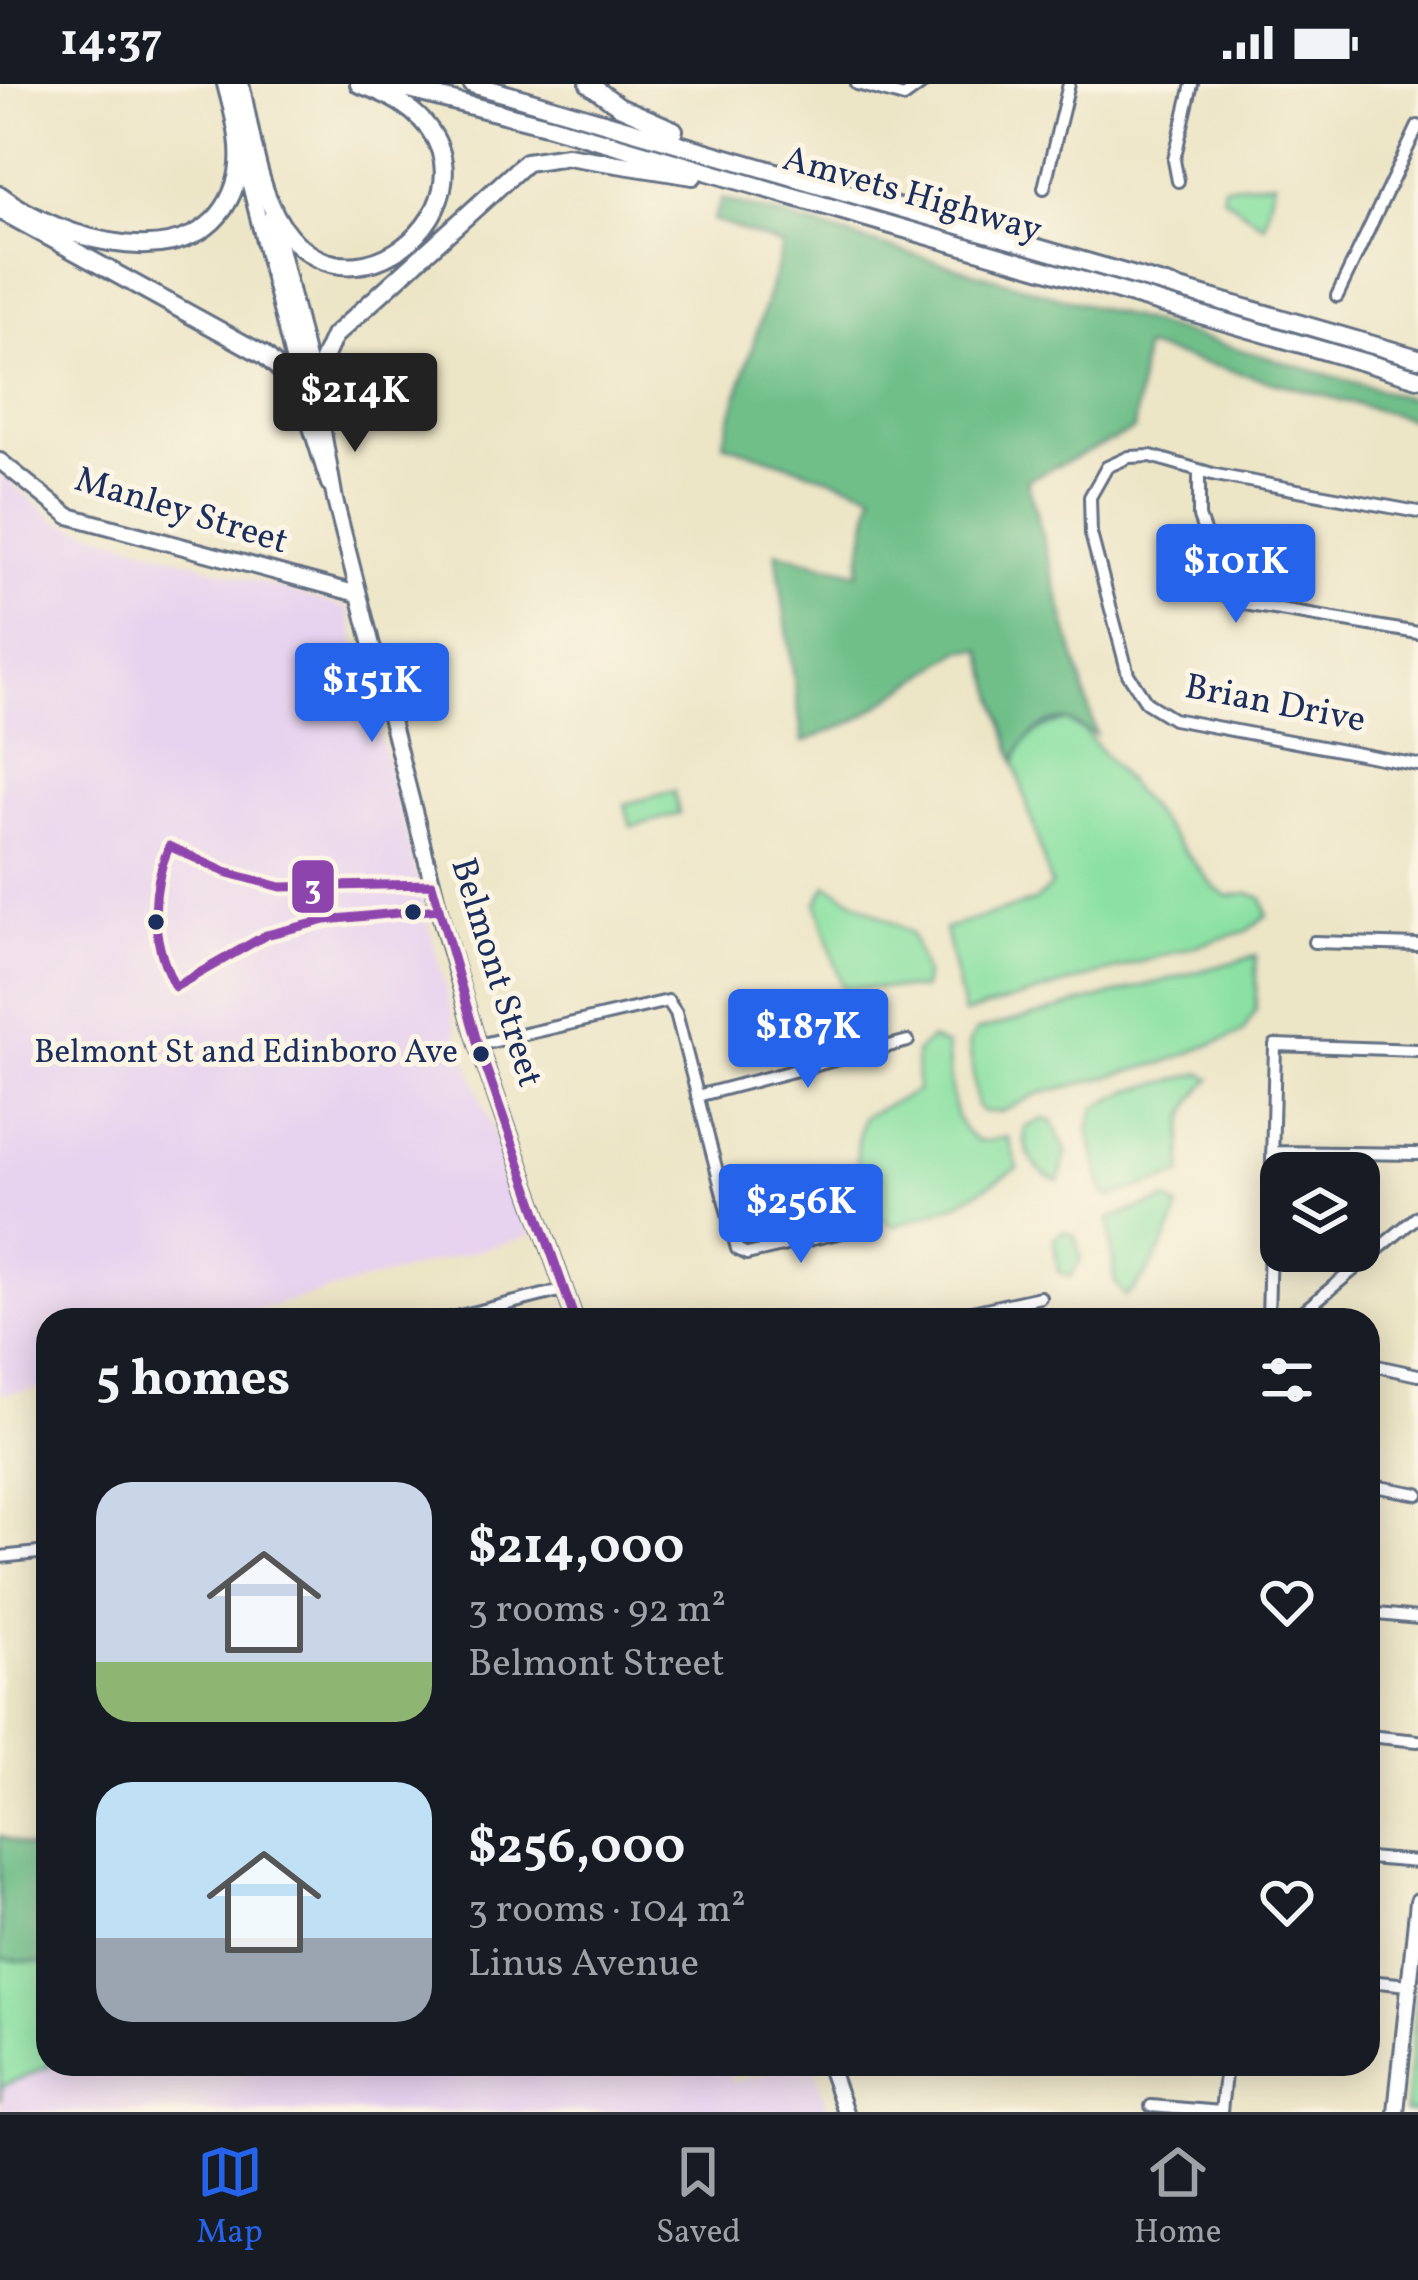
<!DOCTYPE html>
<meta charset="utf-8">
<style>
body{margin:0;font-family:Vollkorn,serif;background:#242831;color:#f1f3f6;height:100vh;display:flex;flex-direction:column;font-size:45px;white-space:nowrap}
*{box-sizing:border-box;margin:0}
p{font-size:39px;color:#9ea1a6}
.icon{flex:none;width:66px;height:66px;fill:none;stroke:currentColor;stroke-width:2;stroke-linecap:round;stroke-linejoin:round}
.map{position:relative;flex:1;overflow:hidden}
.details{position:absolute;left:36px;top:1224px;width:1344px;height:768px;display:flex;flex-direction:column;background:#171b24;border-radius:36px;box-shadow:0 6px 30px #0003}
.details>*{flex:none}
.controls{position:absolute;left:1260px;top:1068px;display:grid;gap:24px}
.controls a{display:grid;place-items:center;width:120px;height:120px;border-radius:24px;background:#171b24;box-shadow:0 6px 30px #0003;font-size:60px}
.price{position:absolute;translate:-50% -102px;padding:0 27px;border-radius:12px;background:#2563eb;color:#fff;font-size:39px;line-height:78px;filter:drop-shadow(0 3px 6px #0008)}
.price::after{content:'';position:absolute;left:50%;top:72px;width:36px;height:27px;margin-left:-18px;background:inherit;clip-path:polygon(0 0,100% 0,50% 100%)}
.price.current{background:#222;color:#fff}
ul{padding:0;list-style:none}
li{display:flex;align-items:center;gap:36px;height:300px;padding:0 60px}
li span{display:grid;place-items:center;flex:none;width:336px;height:240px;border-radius:36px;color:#555}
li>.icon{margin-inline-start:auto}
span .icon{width:144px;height:144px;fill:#fffc;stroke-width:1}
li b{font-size:51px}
h2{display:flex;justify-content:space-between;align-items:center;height:144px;padding:0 60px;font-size:51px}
.status{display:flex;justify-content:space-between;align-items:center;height:84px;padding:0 60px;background:#171b24;direction:ltr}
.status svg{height:33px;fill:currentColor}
.dock{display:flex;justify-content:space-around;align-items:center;height:168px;border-top:3px solid #363941;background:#171b24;font-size:33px;color:#9ea1a6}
.dock a{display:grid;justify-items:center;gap:6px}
.dock .current{color:#2563eb}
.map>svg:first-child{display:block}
</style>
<div class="status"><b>14:37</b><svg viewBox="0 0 49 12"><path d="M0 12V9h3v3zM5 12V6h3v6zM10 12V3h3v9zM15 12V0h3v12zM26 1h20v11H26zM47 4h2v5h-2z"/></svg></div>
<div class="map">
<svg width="1418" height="2028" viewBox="0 0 1418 2028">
<rect width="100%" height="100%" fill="#fcf5e5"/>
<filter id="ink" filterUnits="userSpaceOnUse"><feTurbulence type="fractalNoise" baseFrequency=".00833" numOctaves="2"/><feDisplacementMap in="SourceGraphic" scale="24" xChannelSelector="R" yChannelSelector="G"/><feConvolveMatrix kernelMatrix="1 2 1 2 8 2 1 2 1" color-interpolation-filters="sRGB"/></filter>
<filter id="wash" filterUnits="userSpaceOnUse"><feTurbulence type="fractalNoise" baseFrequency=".004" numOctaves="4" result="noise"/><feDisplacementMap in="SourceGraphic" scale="48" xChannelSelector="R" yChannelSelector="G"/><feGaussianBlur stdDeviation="2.7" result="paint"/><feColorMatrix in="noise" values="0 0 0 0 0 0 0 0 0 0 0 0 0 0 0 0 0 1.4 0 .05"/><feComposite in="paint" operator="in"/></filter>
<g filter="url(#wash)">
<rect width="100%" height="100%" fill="#ece5c6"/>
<path fill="#e7d2ef" d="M0,389L57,437L348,525L455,942L531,1152L227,1234L167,1228L166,1236H48V1304L0,1310Z
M54,1980H726L734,1999L792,1980H815L828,2028H0L1,2002Z"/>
<path fill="#8be1a3" stroke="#538880" stroke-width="3" d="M1274,97L1264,141L1223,113V102Z
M1067,637L1085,648L1216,805L1227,812L1248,809L1262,814L1267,831L1247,847L964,930L945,845L1035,817L1051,802L1015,679C1021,654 1043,640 1067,637Z
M674,707L679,730L631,743L625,720Z
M827,801L911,849L925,890L923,905L842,903L817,819Z
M1256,872V926L1242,949L1163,979L1038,1010L1001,1028H983L977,1022L969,959L976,947Z
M930,955L947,962C950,987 948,1046 978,1056C987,1059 998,1054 1008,1053L1018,1084L957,1120L895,1142C854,1126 852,1071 863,1033L917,1007L916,969Z
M1202,989L1211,995C1178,1026 1183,1050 1182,1090L1111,1113L1103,1110L1089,1047L1095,1024L1129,1007Z
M1043,1035L1052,1037L1066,1068L1059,1097C1036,1090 1022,1068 1025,1044Z
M1166,1116L1178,1123C1177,1143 1141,1206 1125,1212L1115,1198L1109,1135Z
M1063,1147L1075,1152L1081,1175L1070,1193L1058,1187L1054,1154Z
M0,1875L48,1880V1980H54L2,2002L0,2017Z
M1418,1884V2028H1405L1417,1895Z"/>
<path fill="#70bf89" stroke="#467774" stroke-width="3" d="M722,115L1418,317V337L1144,263L1134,346L1027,396L1096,651C1087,648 1077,640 1068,637C1044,632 1019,659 1015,679L982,566H962L856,637L803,658L776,468L858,489L873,408L723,359L783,162L713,136Z
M0,1752L48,1772V1880L0,1875Z"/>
</g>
<g filter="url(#ink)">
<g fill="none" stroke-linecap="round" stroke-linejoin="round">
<g stroke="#646f82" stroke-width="16">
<path id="minor" d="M857,0L904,13L922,0
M1178,97L1174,76L1192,0
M1044,104L1069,0
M1337,212L1418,42
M1199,387V433L1227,512L1250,521L1418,549
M1418,428L1216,391L1151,372L1129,373L1107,383L1090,413L1091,450L1128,590L1147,619L1173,635L1418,681
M1314,858L1418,861
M478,961L668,917L676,929L737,1165L747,1170L860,1144
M697,1012L908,957
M1272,1068L1418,1070
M444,1236L563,1206
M936,1236L1040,1213
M1268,1236L1275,961L1418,966
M1293,1236L1418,1132
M1368,1280L1418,1291
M1368,1401L1418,1410
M0,1473L48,1468
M1368,1529L1418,1534
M1368,1652L1418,1657
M1368,1774L1418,1778
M1368,1897L1409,1901
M1151,2022L1221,2028L1226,1980"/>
</g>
<g stroke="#646f82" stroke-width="20">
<path id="major" d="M242,68L300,303
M272,131L315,308
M305,324L329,400
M320,330L335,416L443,841L478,961L575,1236
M0,377L69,432L358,510
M828,1980L845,2028
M1396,2028L1418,1817"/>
</g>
<g stroke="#646f82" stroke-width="22">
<path id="highway" d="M240,0C251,45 256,103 282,142C367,266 552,64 359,0
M386,0L550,42L1418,294
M472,0L1418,274
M589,0L619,22L674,46
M0,111C58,156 202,201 235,101C246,69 234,31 226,0
M0,126L264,271L291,296L307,332
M321,335L319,285L334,252L526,78L567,72L693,92"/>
</g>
<use href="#minor" stroke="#fff" stroke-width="10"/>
<use href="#major" stroke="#fff" stroke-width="14"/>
<use href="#highway" stroke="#fff" stroke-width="16"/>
<g stroke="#fcf5e5" stroke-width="18">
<path id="bus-1" d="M439,825L326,836L266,851L175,903C151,857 149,810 169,762L225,788L281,803L432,800L478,961L575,1236"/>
</g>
<use href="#bus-1" stroke="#8e44ad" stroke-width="9"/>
</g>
</g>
<g fill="#1b2f5e" stroke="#fcf5e5" stroke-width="4.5">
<circle cx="413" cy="828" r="10"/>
<circle cx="156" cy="838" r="10"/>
<circle cx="481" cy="970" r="10"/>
</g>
<g text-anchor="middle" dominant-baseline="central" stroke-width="10" stroke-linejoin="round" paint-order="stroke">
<g font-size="33" fill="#1b2f5e" stroke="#fcf5e5" text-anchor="end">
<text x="458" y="970">Belmont St and Edinboro Ave</text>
</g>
<g font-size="36" fill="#1b2f5e" stroke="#fcf5e5">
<text transform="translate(912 112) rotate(16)">Amvets Highway</text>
<text transform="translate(181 428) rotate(17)">Manley Street</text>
<text transform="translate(1275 621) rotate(11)">Brian Drive</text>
<text transform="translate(495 889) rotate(73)">Belmont Street</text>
</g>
</g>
<rect stroke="#fcf5e5" stroke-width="4.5" x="290" y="774" width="46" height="57" rx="12" fill="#8e44ad"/>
<g font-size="33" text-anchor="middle" font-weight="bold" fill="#fff">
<text x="313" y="814">3</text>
</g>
</svg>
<div class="controls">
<a><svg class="icon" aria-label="layers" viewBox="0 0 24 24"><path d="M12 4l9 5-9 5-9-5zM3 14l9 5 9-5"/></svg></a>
</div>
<b class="price current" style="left:355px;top:371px">$214K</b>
<b class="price" style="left:1236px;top:542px">$101K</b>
<b class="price" style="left:372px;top:661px">$151K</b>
<b class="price" style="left:808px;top:1007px">$187K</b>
<b class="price" style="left:801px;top:1182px">$256K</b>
<section class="details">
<h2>5 homes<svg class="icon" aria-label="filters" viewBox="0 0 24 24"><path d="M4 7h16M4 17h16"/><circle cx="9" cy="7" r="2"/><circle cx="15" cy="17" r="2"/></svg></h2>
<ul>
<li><span style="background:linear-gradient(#c9d6e8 75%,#8fb573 0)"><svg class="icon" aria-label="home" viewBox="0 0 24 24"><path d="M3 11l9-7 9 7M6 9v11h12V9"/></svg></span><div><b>$214,000</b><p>3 rooms · 92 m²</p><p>Belmont Street</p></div><svg class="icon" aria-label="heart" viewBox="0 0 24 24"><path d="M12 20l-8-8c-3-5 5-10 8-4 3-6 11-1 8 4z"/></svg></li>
<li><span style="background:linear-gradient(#bfe0f5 65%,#9aa5b1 0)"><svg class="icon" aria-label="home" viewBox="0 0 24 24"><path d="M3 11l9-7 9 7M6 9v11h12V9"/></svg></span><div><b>$256,000</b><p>3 rooms · 104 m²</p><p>Linus Avenue</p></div><svg class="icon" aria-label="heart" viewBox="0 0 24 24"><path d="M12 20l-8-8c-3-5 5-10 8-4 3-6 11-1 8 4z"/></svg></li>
</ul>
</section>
</div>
<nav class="dock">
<a class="current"><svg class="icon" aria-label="map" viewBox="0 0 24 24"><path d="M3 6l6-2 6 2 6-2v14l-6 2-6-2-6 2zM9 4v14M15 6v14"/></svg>Map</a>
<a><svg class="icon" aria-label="saved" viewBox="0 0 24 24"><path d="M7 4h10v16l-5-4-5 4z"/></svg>Saved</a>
<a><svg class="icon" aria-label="home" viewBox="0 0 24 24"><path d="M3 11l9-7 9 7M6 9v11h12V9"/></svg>Home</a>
</nav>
